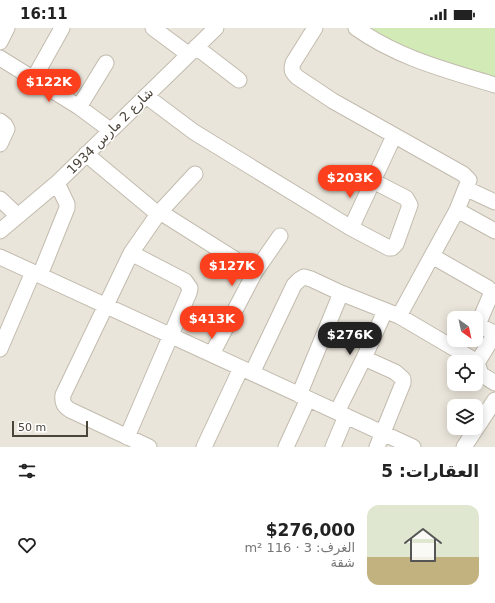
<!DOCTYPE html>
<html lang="ar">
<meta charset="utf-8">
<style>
body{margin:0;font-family:"DejaVu Sans",Cairo,sans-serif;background:#f2f2f2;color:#222;direction:rtl;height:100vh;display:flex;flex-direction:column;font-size:15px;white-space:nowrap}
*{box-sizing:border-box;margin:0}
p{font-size:13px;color:#767676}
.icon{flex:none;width:22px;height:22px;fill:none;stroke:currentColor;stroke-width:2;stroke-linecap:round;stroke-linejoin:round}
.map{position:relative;height:419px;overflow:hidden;direction:ltr}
.side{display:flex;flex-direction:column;background:#fff;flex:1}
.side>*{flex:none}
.needle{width:26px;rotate:147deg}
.buttons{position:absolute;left:447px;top:283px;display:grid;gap:8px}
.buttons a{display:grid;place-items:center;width:36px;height:36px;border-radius:8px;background:#fff;box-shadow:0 2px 10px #0003;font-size:20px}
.scale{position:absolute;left:12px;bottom:10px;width:76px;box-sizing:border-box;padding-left:4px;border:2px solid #4b4439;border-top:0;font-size:11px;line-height:14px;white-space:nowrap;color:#4b4439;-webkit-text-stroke:3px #fff;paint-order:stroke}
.price{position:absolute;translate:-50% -34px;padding:0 9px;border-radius:14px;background:#fc3f1d;color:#fff;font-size:13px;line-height:26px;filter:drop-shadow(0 1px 2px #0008)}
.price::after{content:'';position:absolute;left:50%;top:24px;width:12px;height:9px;margin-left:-6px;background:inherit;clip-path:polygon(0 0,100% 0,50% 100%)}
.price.on{background:#222;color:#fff}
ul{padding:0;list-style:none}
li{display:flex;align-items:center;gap:12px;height:100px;padding:0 16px}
li span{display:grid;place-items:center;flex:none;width:112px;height:80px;border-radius:12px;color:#555}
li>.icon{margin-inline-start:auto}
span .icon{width:48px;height:48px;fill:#fffc;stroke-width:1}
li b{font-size:17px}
h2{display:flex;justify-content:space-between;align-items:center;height:48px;padding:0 16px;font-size:17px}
.status{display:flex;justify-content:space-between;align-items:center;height:28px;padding:0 20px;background:#fff;direction:ltr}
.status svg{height:11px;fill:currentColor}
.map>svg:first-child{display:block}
</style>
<div class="status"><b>16:11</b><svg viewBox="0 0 49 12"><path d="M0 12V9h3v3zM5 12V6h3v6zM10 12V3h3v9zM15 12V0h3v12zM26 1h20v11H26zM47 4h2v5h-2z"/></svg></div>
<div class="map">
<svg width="495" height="419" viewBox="0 0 495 419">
<rect width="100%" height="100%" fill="#f6f3ec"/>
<path fill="#eae5da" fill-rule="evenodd" d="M0,0H495V419H0ZM454,290H476V312H454ZM454,334H476V356H454ZM454,378H476V400H454Z"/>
<path fill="#d2eab5" d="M364,0H495V55L402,24Z"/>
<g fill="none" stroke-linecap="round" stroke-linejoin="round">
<g stroke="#c2bbae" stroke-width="17">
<path id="minor" d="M153,0L188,26
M315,0L293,35C291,42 292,44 297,49L333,73L463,146L469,152L457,182L399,288
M356,0C398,30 446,42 495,57
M0,14L7,0
M196,19L239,52
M0,30L79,79L110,102
M34,50L62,0
M146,68L194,104L351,200L389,220H392L396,216L410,177L406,170L373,153
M79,79L106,35
M0,93L5,97L7,101L0,116
M86,126L158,186
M467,161L495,174
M0,171L18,188
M457,182L495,203
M160,184L255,244
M351,200L394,108
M0,203L57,155L216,0
M432,228L488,260L492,264L479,294L482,299L492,304L493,309L477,335
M0,229L413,419
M40,247L67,180V176L57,155
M0,321L33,244
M212,326L255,244L280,208
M364,330L395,344L403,351V355L377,419
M252,345L294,257L299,252L304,249L311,251L341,265L399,288L474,332L477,335L481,346L495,355
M299,367L341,265
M337,384L364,330L385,283
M127,409L189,265L190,260L185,253L131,225
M149,419L70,382C64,378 62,375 63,367L131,225L158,186L195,146
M204,419L241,340
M286,419L308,371
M333,419L346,388
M464,419L495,372"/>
</g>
<use href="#minor" stroke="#fff" stroke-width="15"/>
</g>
<g text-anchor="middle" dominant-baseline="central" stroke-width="3" stroke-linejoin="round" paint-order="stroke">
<g font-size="13" fill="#4b4439" stroke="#fff">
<text transform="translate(110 103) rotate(-45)">شارع 2 مارس 1934</text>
</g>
</g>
</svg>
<div class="buttons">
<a><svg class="needle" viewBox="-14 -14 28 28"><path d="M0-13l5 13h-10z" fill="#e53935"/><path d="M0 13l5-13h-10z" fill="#767676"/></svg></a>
<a><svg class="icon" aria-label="locate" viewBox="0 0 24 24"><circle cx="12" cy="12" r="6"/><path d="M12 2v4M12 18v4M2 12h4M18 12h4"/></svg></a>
<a><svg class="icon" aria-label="layers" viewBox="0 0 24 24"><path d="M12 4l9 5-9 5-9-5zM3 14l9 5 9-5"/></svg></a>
</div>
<div class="scale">50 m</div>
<b class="price" style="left:49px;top:75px">$122K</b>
<b class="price" style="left:350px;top:171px">$203K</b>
<b class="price" style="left:232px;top:259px">$127K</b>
<b class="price" style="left:212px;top:312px">$413K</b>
<b class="price on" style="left:350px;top:328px">$276K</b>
</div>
<section class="side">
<h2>العقارات: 5<svg class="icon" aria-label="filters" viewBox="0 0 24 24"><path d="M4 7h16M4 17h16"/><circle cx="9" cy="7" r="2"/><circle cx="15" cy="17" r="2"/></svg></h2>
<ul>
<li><span style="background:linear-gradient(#dfe7d0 65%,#c2b280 0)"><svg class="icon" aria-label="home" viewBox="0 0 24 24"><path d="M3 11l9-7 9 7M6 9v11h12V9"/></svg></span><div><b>$276,000</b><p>الغرف: 3 · 116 m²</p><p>شقة</p></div><svg class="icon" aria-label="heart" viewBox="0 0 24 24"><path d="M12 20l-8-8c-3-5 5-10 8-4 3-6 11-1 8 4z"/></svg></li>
</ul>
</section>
